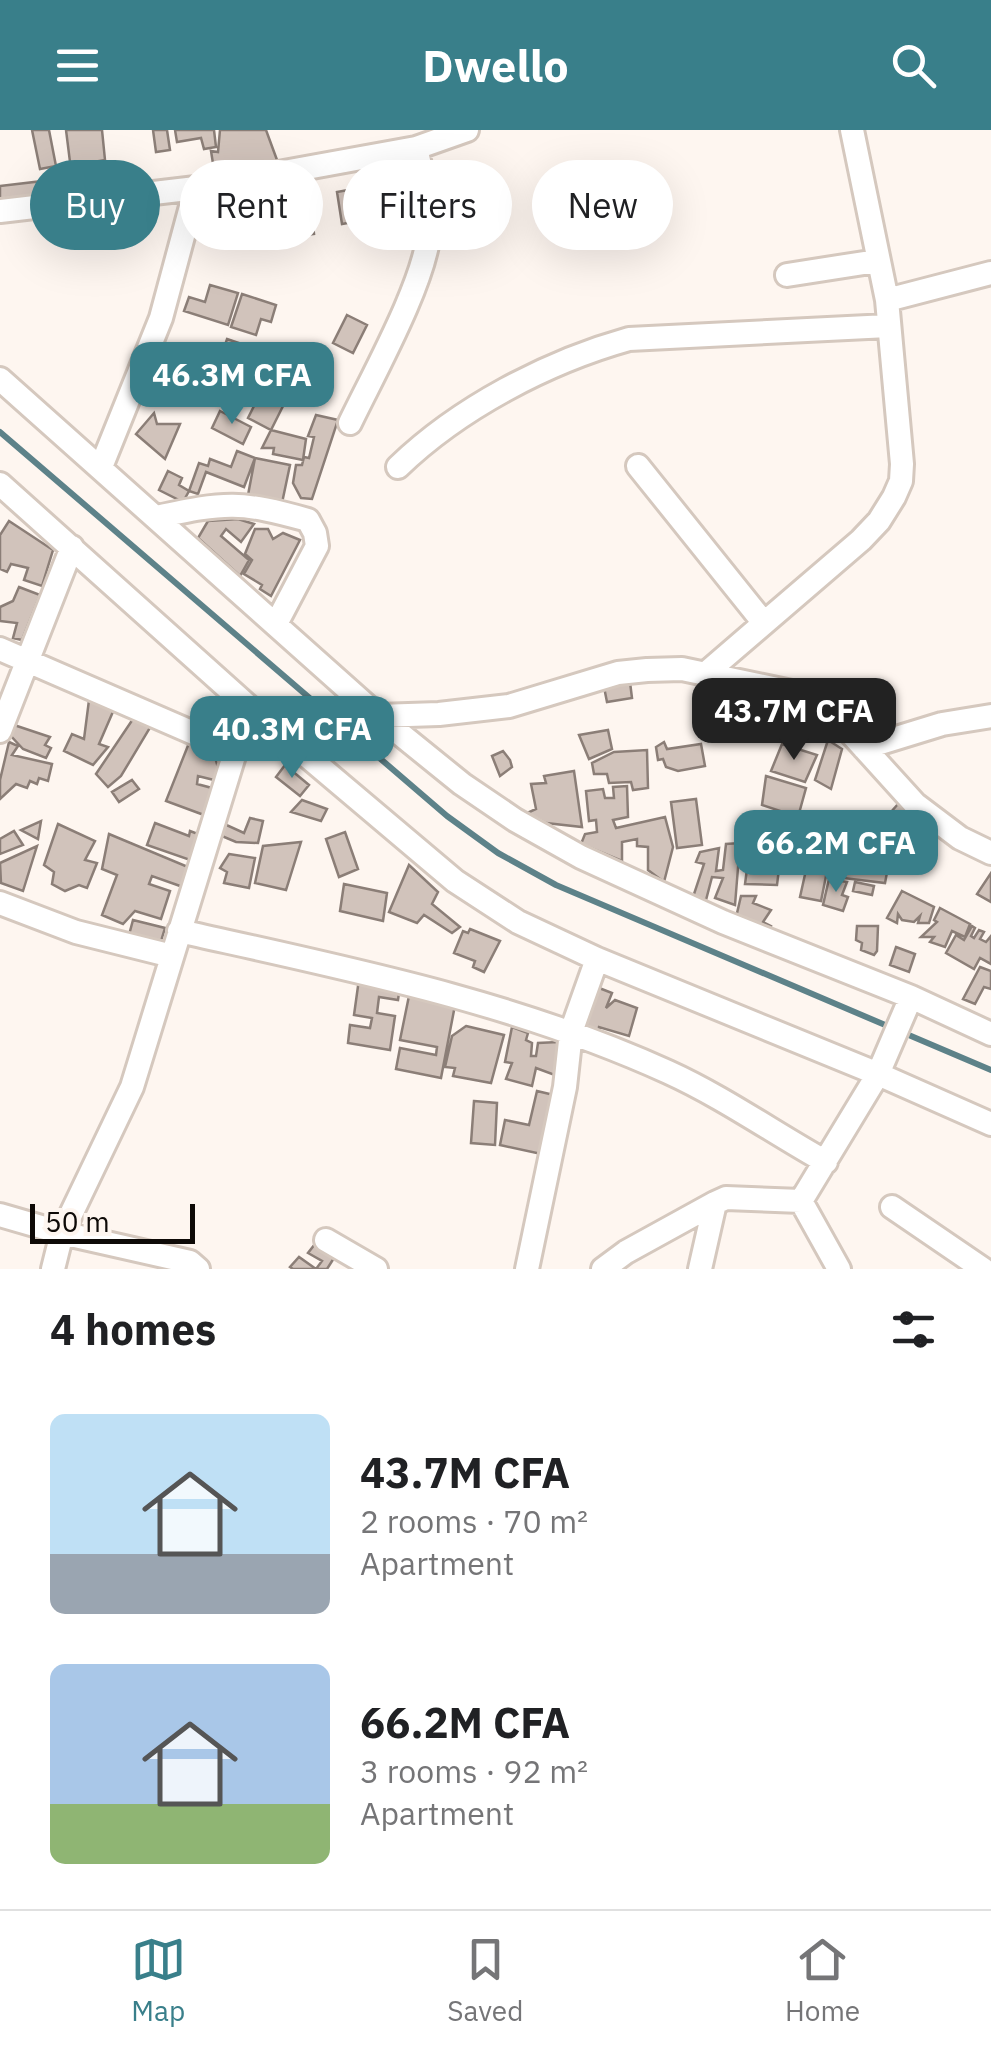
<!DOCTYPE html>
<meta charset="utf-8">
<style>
body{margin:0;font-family:"IBM Plex Sans",sans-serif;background:#f2f2f2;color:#202124;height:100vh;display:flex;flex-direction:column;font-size:38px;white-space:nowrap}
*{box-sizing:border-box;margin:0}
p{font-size:32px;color:#757577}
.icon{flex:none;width:55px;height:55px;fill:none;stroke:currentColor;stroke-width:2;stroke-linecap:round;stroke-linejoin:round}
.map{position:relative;height:1139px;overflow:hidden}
.panel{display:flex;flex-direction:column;background:#fff;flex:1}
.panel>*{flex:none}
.guide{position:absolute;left:30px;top:30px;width:932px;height:90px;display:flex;gap:20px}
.scale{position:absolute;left:30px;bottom:25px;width:165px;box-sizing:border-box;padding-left:10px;border:5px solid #0e0a07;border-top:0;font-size:28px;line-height:35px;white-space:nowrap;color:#0e0a07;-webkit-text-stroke:8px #fef6f0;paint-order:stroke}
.price{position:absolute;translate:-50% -85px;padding:0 22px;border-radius:20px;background:#397f8a;color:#fff;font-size:32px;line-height:65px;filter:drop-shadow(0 2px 5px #0008)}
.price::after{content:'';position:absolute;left:50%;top:60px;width:30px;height:22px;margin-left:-15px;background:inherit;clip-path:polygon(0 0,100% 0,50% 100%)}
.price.selected{background:#222;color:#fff}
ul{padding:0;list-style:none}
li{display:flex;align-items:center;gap:30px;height:250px;padding:0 50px}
li span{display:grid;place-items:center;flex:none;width:280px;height:200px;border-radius:15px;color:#555}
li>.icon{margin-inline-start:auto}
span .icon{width:120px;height:120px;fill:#fffc;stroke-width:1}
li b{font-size:42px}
h2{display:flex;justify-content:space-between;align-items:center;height:120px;padding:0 50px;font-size:42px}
.pill{padding:0 35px;border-radius:45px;background:#fff;box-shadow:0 10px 40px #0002;font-size:35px;line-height:90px}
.pill.selected{background:#397f8a;color:#fff}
header{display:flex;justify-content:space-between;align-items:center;height:130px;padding:0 50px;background:#397f8a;color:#fff;font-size:45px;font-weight:700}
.menu{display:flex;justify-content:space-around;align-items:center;height:140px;border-top:2px solid #e0e0e0;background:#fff;font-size:28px;color:#757577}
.menu a{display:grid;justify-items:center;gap:5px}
.menu .selected{color:#397f8a}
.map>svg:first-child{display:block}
</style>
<header><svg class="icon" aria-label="menu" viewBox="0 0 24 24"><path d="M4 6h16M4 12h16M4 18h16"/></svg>Dwello<svg class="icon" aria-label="search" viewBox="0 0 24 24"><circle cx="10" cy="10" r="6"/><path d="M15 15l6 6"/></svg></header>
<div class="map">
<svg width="991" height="1139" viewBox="0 0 991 1139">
<rect width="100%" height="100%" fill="#fef6f0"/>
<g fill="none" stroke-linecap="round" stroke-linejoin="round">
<path stroke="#5d8289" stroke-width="6" d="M0,302L447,686L498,723L556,755L991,940"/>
</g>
<path fill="#d1c3bb" stroke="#8b7e77" stroke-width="2.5" d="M32,0H49L56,36L40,39Z
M66,0H102L105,30L99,31L100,45L72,48Z
M153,0H167L170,20L156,22Z
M175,0H214L216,17L204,19L201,8L177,12Z
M220,0H266L277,30L215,46L211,21L218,22Z
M43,51L44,64L0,70V56Z
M397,51L403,83L342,94L337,62Z
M309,61L314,104L290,107L288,83L279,84L277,64Z
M210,155L238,163L228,195L184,181L189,167L205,172Z
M242,164L276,175L271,192L261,189L256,205L231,197Z
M347,185L367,195L353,223L333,213Z
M227,209L280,227L276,238L223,221Z
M209,220L248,236L237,264L208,253L215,235L205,230Z
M173,222L200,232L188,265L161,255Z
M268,248L291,260L271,300L248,288Z
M220,281L251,297L243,314L212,298Z
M154,283L157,294H180L165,329L136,304Z
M316,285L338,290L312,369L301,368L293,353L296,335H302L304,327L309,328L314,307L308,306Z
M271,300L306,309L303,330L273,324L274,318H262Z
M237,321L255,328L244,357L206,342L198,364L189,361L199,333L208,336L210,329L231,337Z
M255,328L290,335L282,373L248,365Z
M168,341L182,348L179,355L189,361L183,372L159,360Z
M238,389L254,394L241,412L226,399L221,406L249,430L240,446L198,408L208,391Z
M9,391L53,420L42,456L24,450L28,438L11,434L7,442L0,439V405Z
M255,399H268L273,409L283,403L300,410L271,466L260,459L262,455L244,444L252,430L245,424Z
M19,457L40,465L22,510L13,508L17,493L0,491V477L13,471Z
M630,552L632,568L607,572L604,557Z
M89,570L115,577L99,614L108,617L93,635L64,621L72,604L84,609Z
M714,583L753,584L750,611L714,609Z
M135,586L151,596L121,646L108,657L96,644Z
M14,595L50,607L45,615L51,618L46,628L23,619L10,605Z
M608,600L612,619L589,629L579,605Z
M191,608L212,617L219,641L214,650L198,646L197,654L212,658L204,685L166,671Z
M828,610L842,619L831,659L815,650Z
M9,612L18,616L12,625L52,634L48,651L39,648L37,654L30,651L27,658L16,654L0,669V650Z
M664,612L667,619L701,614L705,636L678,641L666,637L663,629L658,630L656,617Z
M782,614L817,625L805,652L771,641Z
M647,620L648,658L633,660L631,652L609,653L607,644H594L592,633L614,622Z
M503,621L510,630L512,637L500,646L492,626Z
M285,635L309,655L300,666L276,647Z
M574,641L582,697L546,693L527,683L536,679L531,654L546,653L544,646Z
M766,646L806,658L798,687L762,675Z
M132,650L139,659L119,672L112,662Z
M627,656L628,687L613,690L616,698L665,687L673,717L664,752L648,740V717L637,716V709L622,712V731L581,714L585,704L597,702L596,690L589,691L586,661L603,659L605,668H614L613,657Z
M696,669L702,715L677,718L671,672Z
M302,670L327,679L321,691L291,682Z
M898,674L920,695L899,733L889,727L902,717L898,713L887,722L869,707Z
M250,688L263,691L258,713L236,712L217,704L220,692L244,703Z
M41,691L38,709L21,700Z
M155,693L189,706L190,701L198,704L190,730L147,715Z
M58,694L95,711L85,730L97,733L87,758L79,755L65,761L52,754L54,742L44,735Z
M14,701L23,715L0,724V709Z
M345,702L358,739L339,747L326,709Z
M109,704L188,737L183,757L152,746L149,754L170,761L161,789L135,781L123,794L102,785L117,745L102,739Z
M301,712L286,760L255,753L263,716Z
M740,713L735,775L715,768L723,748L712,747L706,770L693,767L704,734L696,732L700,722L719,718L716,741L723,740L726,714Z
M37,716L23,761L1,753L0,733Z
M229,724L255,728L249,758L224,753L227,742L220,738Z
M872,729L889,732L885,753L835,747L839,731L856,730L855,734L873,735Z
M808,731L828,736L821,771L800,767Z
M409,735L438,762L432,774L460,797L452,803L424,785L417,793L389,782Z
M747,739H779L777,755L745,754Z
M991,743V772L977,764Z
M829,749L847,752L842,765L848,767L843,781L823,775Z
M855,752L874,756L872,765L853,761Z
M344,754L387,763L383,791L340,781Z
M902,761L934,777L929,793H918L920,786L914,792L902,790L898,784L897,793L887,788Z
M741,766H756L753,773L771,780L763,792L771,796L767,807L734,796Z
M940,778L970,794L965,807L952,801L945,817L930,812L934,807H921L937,792L934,790Z
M133,790L165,798L161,811L129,805Z
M857,796H878L877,821L874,825L861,820L862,813L856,810Z
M972,796L975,798L971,806L974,808L979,800L984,802L980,809L986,812L991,806V834L980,828L974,839L946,823L956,805L964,810Z
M470,799L500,811L484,842L473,837L475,831L454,823L463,801L468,803Z
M896,817L915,824L909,842L890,835Z
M980,837L991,841V859L984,857L975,874L963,869Z
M359,849L400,856L398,870L379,867L377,883L395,886L390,920L348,913L350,895L370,898L372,888L354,885Z
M594,856L612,863L606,878L615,870L637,878L629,906L599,897L598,903L580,896Z
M410,861L456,870L441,948L396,939L400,918L436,925L437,917L400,910Z
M466,896L504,905L491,953L453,946L455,938L445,937L452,906Z
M512,897L528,903L526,910L532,913L531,926H536L538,913L558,912L560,947L536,938L532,956L506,949L512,933L505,932Z
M537,961L558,966L546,1025L500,1015L505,990L529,995Z
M474,971L497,973L495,1015L471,1013Z
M315,1114L334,1128L327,1139H293L290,1137L299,1127L316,1139L322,1131L308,1123Z"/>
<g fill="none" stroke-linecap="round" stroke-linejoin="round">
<g stroke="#d5c8be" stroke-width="28">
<path id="street" d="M0,81L196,58L416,18L467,0
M787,145L877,131
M887,170L991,143
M0,249L378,586L462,654L515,690L581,727L723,792L911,867L991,904
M350,293C373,245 425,152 429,102C431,74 422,45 416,18
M638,336L764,493
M101,337L161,188L196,58
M398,337C459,278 547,232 629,209L888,196
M0,354L249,577L455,751L518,792L597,829L878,944L991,994
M157,387C226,372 240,371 308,390L315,403L317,416L276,494
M0,519L235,621
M705,544L861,410L879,391L894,367L901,351L902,334L887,170L852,0
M378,586L439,584L509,576L618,543L647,540L682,539L801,564L822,576L847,599L915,674L960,708L991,723
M0,601L72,417
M864,618L942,594L991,586
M0,773L76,802L172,826
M179,801C345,838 512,871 668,942C723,967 774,1003 826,1032
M801,1071L839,1139
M892,1077L983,1139
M0,1085L62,1103L190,1132L198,1139
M326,1110L376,1139
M53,1139L62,1103L132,957L249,577
M527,1139L565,957L571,902L597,829
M603,1139L626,1122L715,1073
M700,1139L715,1073L726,1068L801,1071L878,944L911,867"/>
</g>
<use href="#street" stroke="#fff" stroke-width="22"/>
</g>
</svg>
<div class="scale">50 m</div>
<b class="price" style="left:232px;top:297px">46.3M CFA</b>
<b class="price selected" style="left:794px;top:633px">43.7M CFA</b>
<b class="price" style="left:292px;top:651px">40.3M CFA</b>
<b class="price" style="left:836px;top:765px">66.2M CFA</b>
<div class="guide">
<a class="pill selected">Buy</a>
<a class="pill">Rent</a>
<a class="pill">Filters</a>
<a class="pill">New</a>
</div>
</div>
<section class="panel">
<h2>4 homes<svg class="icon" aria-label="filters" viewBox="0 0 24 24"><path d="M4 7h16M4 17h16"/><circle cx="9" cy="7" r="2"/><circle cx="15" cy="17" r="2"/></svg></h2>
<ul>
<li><span style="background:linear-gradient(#bfe0f5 70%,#9aa5b1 0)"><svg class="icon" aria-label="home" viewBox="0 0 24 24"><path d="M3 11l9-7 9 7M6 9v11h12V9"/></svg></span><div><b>43.7M CFA</b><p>2 rooms · 70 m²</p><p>Apartment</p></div></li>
<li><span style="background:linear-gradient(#a9c7e8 70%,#8fb573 0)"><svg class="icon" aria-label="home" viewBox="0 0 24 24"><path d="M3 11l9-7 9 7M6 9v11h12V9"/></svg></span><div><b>66.2M CFA</b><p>3 rooms · 92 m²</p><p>Apartment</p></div></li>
</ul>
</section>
<nav class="menu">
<a class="selected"><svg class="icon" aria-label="map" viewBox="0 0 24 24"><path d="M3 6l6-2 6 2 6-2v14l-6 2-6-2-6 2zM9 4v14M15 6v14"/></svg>Map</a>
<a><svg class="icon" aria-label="saved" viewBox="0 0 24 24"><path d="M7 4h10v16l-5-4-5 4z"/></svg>Saved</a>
<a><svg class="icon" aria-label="home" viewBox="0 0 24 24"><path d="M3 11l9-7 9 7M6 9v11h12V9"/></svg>Home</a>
</nav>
